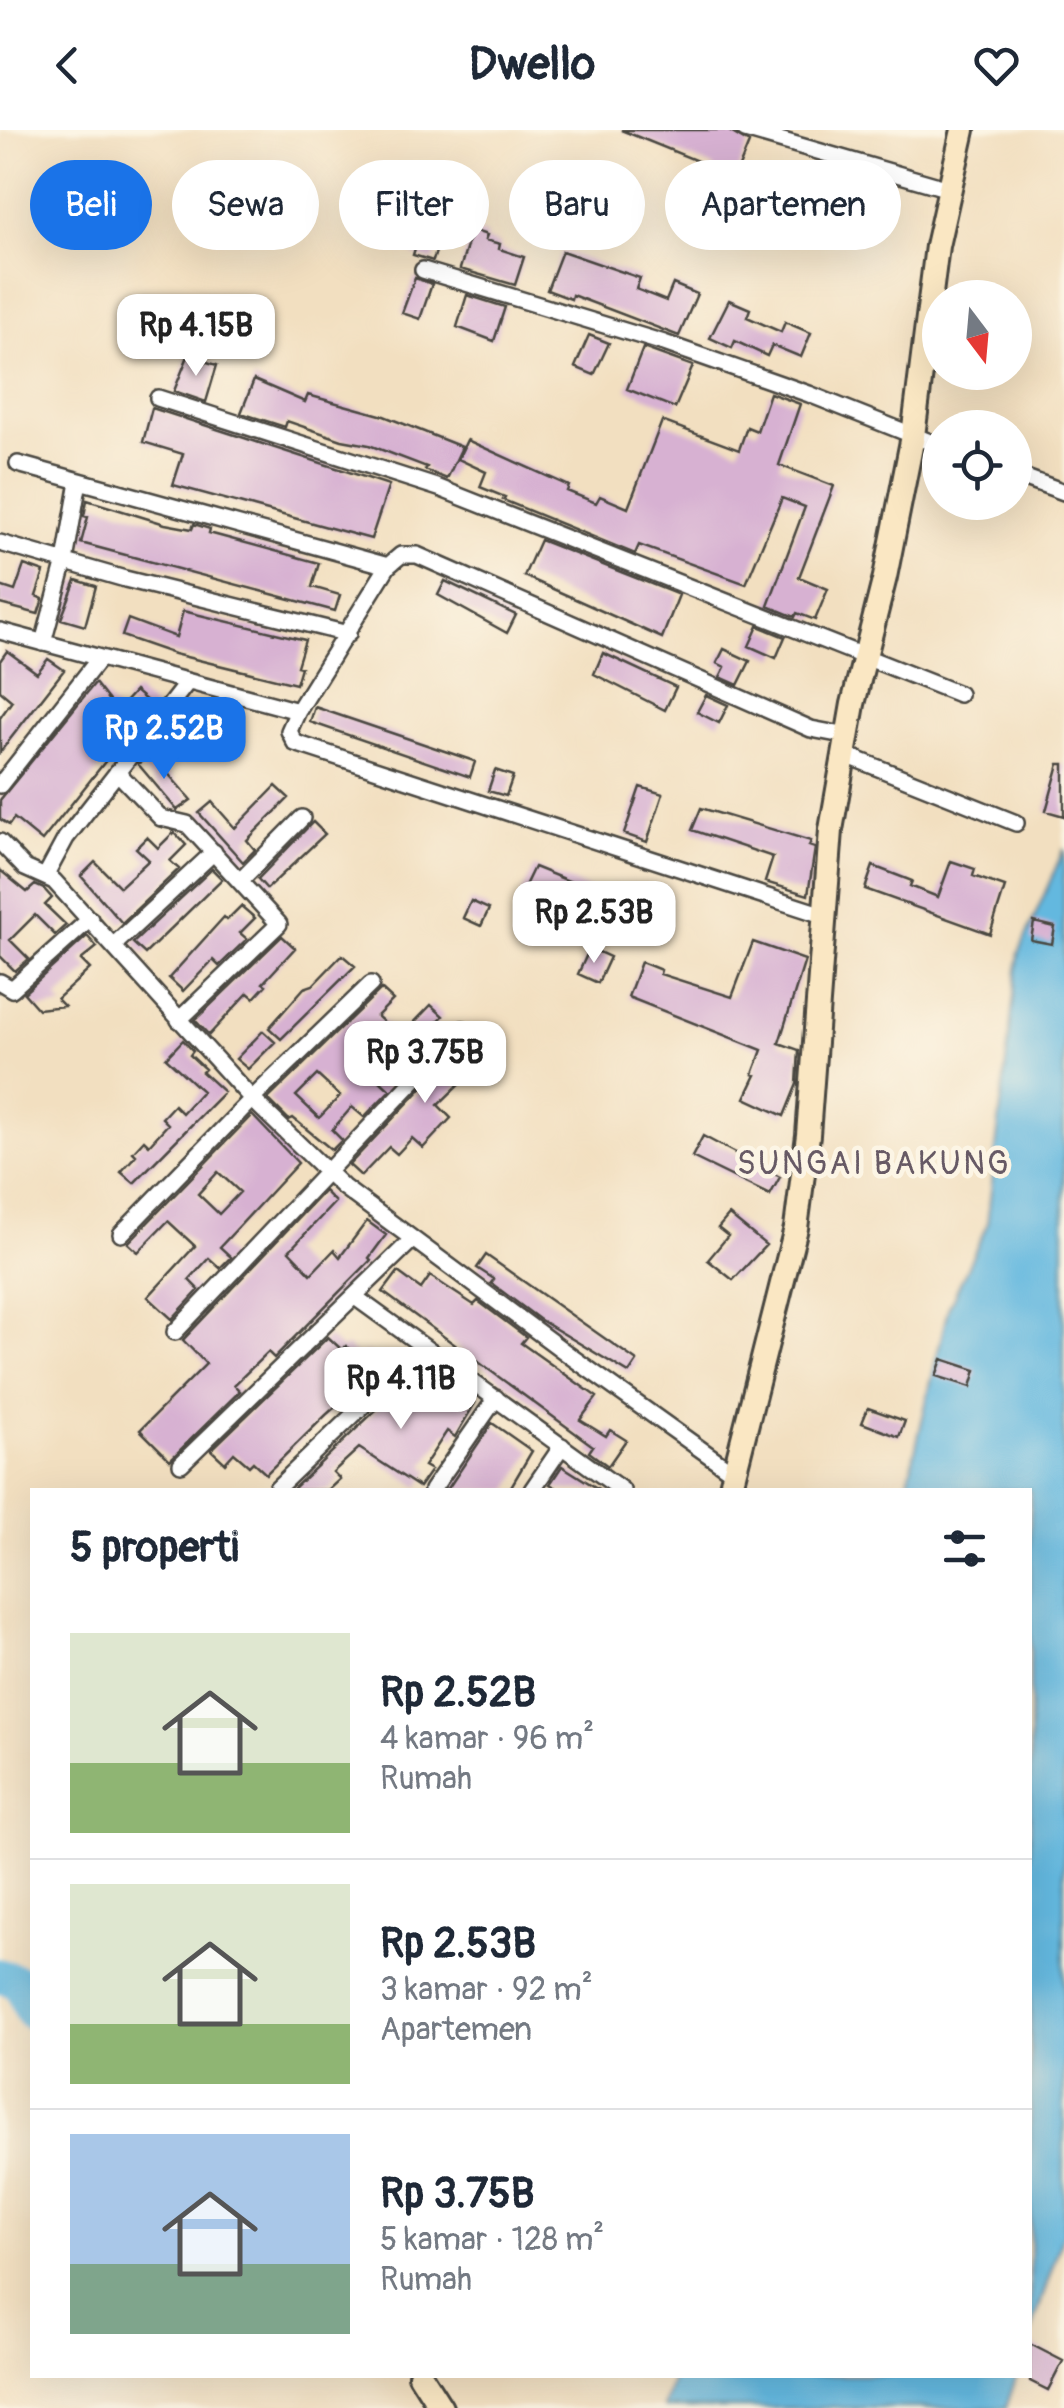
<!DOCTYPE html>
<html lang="id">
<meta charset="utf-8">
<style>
body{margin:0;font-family:Pangolin,sans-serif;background:#f2f2f3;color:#1f2937;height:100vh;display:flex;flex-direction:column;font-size:38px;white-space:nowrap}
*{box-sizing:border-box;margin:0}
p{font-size:32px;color:#747a83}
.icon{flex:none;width:55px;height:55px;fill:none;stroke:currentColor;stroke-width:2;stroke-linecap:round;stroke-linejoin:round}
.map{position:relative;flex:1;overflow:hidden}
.details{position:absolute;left:30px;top:1358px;width:1002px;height:890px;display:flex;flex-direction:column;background:#fff;border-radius:0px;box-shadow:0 10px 40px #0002}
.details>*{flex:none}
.top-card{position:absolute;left:30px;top:30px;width:1005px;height:90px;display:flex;gap:20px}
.needle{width:65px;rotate:164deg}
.fabs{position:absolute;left:922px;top:150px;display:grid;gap:20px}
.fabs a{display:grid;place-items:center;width:110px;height:110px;border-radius:50%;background:#fff;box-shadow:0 10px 40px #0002;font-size:50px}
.price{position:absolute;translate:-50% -85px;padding:0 22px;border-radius:20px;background:#fff;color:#222;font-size:32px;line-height:65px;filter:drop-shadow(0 2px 5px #0008)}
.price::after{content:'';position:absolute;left:50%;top:60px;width:30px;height:22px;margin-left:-15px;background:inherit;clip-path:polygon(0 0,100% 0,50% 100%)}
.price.selected{background:#1a73e8;color:#fff}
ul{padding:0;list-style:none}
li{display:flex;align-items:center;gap:30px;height:250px;padding:0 40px}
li+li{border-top:2px solid #e0e1e3}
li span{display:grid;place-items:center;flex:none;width:280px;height:200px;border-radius:0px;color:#555}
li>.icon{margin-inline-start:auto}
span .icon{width:120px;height:120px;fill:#fffc;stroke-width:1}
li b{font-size:42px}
h2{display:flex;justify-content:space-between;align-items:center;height:120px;padding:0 40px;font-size:42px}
.chip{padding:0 35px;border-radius:45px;background:#fff;box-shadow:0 10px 40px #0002;font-size:35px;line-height:90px}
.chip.selected{background:#1a73e8;color:#fff}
header{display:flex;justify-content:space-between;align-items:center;height:130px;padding:0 40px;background:#fff;font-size:45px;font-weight:700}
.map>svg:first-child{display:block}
</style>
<header><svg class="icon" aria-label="back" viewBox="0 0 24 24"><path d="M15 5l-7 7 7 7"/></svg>Dwello<svg class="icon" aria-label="heart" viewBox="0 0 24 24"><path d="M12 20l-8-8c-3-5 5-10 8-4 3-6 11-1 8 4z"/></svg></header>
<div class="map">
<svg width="1064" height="2278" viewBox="0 0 1064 2278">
<rect width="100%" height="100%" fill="#fcf5e5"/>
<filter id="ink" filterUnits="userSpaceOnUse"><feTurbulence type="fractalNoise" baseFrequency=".01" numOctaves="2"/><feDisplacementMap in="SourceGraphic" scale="20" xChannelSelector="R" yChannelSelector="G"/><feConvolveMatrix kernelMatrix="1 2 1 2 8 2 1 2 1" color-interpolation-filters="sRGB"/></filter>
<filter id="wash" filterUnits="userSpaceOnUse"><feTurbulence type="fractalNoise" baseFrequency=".0048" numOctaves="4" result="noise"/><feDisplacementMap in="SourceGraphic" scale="40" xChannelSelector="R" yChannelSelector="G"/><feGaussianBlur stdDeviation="2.25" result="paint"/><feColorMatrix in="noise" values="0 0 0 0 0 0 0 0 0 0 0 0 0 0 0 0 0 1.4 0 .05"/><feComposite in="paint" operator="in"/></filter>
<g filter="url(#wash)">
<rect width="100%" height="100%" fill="#f2dfc0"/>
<path fill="#63b8df" stroke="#477285" stroke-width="2.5" d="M1064,719V2101L1030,2206V1360H906L948,1179L987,1095L1019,823Z
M674,2245H1017L1006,2278H664Z"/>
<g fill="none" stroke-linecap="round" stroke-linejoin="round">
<path stroke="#63b8df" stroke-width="35" d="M0,1846L21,1853L32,1882"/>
</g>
<g id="blocks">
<path fill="#d7b1d2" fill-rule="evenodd" d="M621,0H727L749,13L733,52L712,43L715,38Z
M424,89L444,96L433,131L413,125Z
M472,100L487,105L485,110L500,114L499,119L524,127L515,155L460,139Z
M562,121L640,148L636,159L666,171L673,154L697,164L679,206L572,165L571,169L547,160Z
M415,148L432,154L420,189L402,183Z
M467,165L505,177L494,211L457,197Z
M729,170L750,179L747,187L781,202L785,192L811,203L801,227L772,215L767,226L735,211L732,218L710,208Z
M589,205L609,213L594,245L575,237Z
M643,218L693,236L675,278L627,259Z
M188,226L217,235L206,272L174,261Z
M254,250L305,272L308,265L384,286L462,317L447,349L425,340L427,337L369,315L342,310L287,291L285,297L241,283Z
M770,263L800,274L779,335L834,356L799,447L828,459L815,490L797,483L795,487L768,476L805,377L782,368L746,454L639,415L635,424L503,370L505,367L480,357L486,342L458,329L467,310L569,356L567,361L596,373L600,366L628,378L662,291L739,320L747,297L757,301Z
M152,278L389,355L371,409L173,355L183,324L143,312Z
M87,370L165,394L192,399L194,394L210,399L209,403L319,433L312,457L340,465L335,481L81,413L88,387L84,386Z
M540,410L679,465L662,508L524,446Z
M24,435L44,442L36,466L43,469L38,484L0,474V456L15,461Z
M76,450L96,456L85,496L61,489Z
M445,451L516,485L507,503L438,465Z
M183,481L305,510L297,536L301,537L296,554L174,524L122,506L128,489L176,507Z
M758,496L785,507L776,528L749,516Z
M724,519L750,531L738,555L720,547L725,537L717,533Z
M7,521L37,543L48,529L64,540L0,622V588L12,571L0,561V531Z
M603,523L676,557L665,580L594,544Z
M95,553L131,599L42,711L14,688L9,695L0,689V670Z
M135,561L154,577L146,588L124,573Z
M706,565L728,575L719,593L697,582Z
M186,573L204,585L187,616L164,601Z
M315,577L471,630L475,632L470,647L310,592Z
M151,624L191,670L177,680L138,634Z
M1059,634H1064V686L1046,681Z
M495,640L513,646L506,666L488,661Z
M276,656L289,668L247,710L255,720L243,732L199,683L212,672L235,698Z
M640,657L663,664L647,712L624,704Z
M701,678L811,711L809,716L815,718L808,765L765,752L773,727L692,700Z
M313,692L325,704L267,759L258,749Z
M174,702L186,715L170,731L179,739L122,793L81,746L95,732L120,757L149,730L136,718L147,707L158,718Z
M951,731L975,739L973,746L1005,757L990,804L865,759L873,736L912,751L910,756L938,767Z
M534,737L611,768L608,773L620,779L612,796L564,775L562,779L540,769L538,774L520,766Z
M212,739L222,749L145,824L133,813Z
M0,740L27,762L35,755L44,759L52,768L45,775L66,795L55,805L35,785L10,810L29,829L15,841L0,826Z
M471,771L489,779L481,796L463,788Z
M241,776L255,788L240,803L247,809L219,836L213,830L183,861L169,848L224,787L227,790Z
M1034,792L1055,797L1052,814L1031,810Z
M87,806L97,817L81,830L90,839L57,869L64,876L38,879L24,863Z
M282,806L295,818L263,853L266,855L254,868L248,863L209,905L195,890Z
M753,812L805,830L779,913L799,920L797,954L784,986L745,968L756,945L753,944L762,920L628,867L641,832L661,840L660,844L732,867Z
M590,818L610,827L598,853L578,844Z
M342,825L355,836L281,909L269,898L304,858L313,855Z
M381,859L393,870L377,886L400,907L431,875L443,886L381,952L390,960L364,987L352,977L332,1000L342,1010L332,1020L293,988L289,990L268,969ZM317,945L340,966L319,988L296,966Z
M481,896L495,909L467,940L471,943L438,975L451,988L423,1018L412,1008L397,1024L389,1017L361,1046L349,1035Z
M263,901L275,912L248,939L236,929Z
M183,910L193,921L190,925L205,939L202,942L224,962L134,1053L121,1042L136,1025L133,1022L144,1010L149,1015L168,994L162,988L174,975L182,983L202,961L166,928Z
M252,985L298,1033L220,1117L231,1127L220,1138L209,1128L189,1150L199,1160L172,1189L148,1167L195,1116L168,1091L138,1122L128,1113ZM218,1042L240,1062L219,1084L198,1064Z
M703,1006L780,1047L770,1065L692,1027Z
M324,1061L335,1072L289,1121L311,1144L334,1120L340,1127L367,1091L386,1105L369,1128L371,1130L274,1228L268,1222L234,1255L240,1261L170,1330L140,1300L206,1234L183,1210Z
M729,1085L766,1115L733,1150L708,1130L728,1106L718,1098Z
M486,1125L637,1231L629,1243L539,1189L491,1153L494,1149L477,1138Z
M398,1142L421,1159L430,1146L474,1175L478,1171L526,1207L521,1213L597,1267L580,1290L606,1306L610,1300L626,1310L608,1336L589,1322L593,1316L383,1162Z
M328,1207L342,1220L346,1216L360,1229L366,1222L386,1238L372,1251L368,1248L326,1285L266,1344L253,1332L249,1336L234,1323L225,1333L211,1320Z
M942,1229L976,1240L971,1257L936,1246Z
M420,1238L440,1259L446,1250L471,1265L468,1269L475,1273L455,1307L447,1301L424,1336L431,1340L419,1357L359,1318L333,1342L340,1349L328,1360H292Z
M868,1278L905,1291L899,1307L862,1293Z
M492,1293L532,1321L509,1360H447Z
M562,1336L600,1360H560L550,1354Z
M1030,2214L1063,2231L1048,2260L1030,2251Z"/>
</g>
</g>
<g filter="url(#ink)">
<use href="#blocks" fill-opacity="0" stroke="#494641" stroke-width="2.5"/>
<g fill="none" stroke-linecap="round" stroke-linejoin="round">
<g stroke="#494641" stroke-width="20">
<path id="street" d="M745,0L949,59
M423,140L664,213L809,264L940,316
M158,268L439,358L959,564
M18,334L388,436
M1015,344L1064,362
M0,413L125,449L348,504
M0,501L298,581
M43,513L65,431L79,351
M846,625L1016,693
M117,642L161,688L187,694L279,794L179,890
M0,655L99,529
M0,712L25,738L54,751L252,969L343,1057L573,1228L734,1343
M45,747L66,708L187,553
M240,751L302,688
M823,785L295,613L289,601L298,581L388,436L401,425H417L811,599L848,606
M114,815L214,722
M0,852L12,859L90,789
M121,1104L252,969L371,854
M355,1167L622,1360
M175,1202L463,899
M181,1334L413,1109
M277,1358L424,1217
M432,1360L496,1268
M532,1360L562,1316"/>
</g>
<g stroke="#494641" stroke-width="28">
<path id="secondary" d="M730,1360L796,1098L808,1005L831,700L853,574L885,447L913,306L937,116L963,0
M420,2245L441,2278"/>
</g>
<use href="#street" stroke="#fff" stroke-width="15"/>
<use href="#secondary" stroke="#fae7c3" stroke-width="22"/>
</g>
</g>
<g text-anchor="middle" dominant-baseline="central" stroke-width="9" stroke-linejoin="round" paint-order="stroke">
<g font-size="32" letter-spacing="2.5" fill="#675a65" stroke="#fcf5e5">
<text x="874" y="1034">SUNGAI BAKUNG</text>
</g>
</g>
</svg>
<div class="fabs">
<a><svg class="needle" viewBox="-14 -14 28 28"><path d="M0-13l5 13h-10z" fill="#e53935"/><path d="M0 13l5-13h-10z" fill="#747a83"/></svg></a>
<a><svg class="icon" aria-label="locate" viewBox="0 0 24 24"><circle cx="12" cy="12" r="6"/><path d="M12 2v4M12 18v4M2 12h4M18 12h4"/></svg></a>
</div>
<b class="price" style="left:196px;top:249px">Rp 4.15B</b>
<b class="price selected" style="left:164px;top:652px">Rp 2.52B</b>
<b class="price" style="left:594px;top:836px">Rp 2.53B</b>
<b class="price" style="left:425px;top:976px">Rp 3.75B</b>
<b class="price" style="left:401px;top:1302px">Rp 4.11B</b>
<div class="top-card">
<a class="chip selected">Beli</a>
<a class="chip">Sewa</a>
<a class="chip">Filter</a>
<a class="chip">Baru</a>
<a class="chip">Apartemen</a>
</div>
<section class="details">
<h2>5 properti<svg class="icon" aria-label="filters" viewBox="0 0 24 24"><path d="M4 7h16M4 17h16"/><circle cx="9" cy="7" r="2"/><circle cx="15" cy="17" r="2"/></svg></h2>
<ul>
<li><span style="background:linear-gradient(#dfe7d0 65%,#8fb573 0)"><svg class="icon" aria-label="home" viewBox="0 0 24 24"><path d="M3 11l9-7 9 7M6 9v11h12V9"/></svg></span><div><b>Rp 2.52B</b><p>4 kamar · 96 m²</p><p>Rumah</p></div></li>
<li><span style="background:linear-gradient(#dfe7d0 70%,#8fb573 0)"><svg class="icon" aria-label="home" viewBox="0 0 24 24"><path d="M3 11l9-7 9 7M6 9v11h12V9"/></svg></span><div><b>Rp 2.53B</b><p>3 kamar · 92 m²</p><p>Apartemen</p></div></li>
<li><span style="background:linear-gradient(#a9c7e8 65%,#7fa58c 0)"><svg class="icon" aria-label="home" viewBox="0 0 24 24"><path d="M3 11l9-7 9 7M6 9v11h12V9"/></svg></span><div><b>Rp 3.75B</b><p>5 kamar · 128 m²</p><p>Rumah</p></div></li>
</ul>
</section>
</div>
